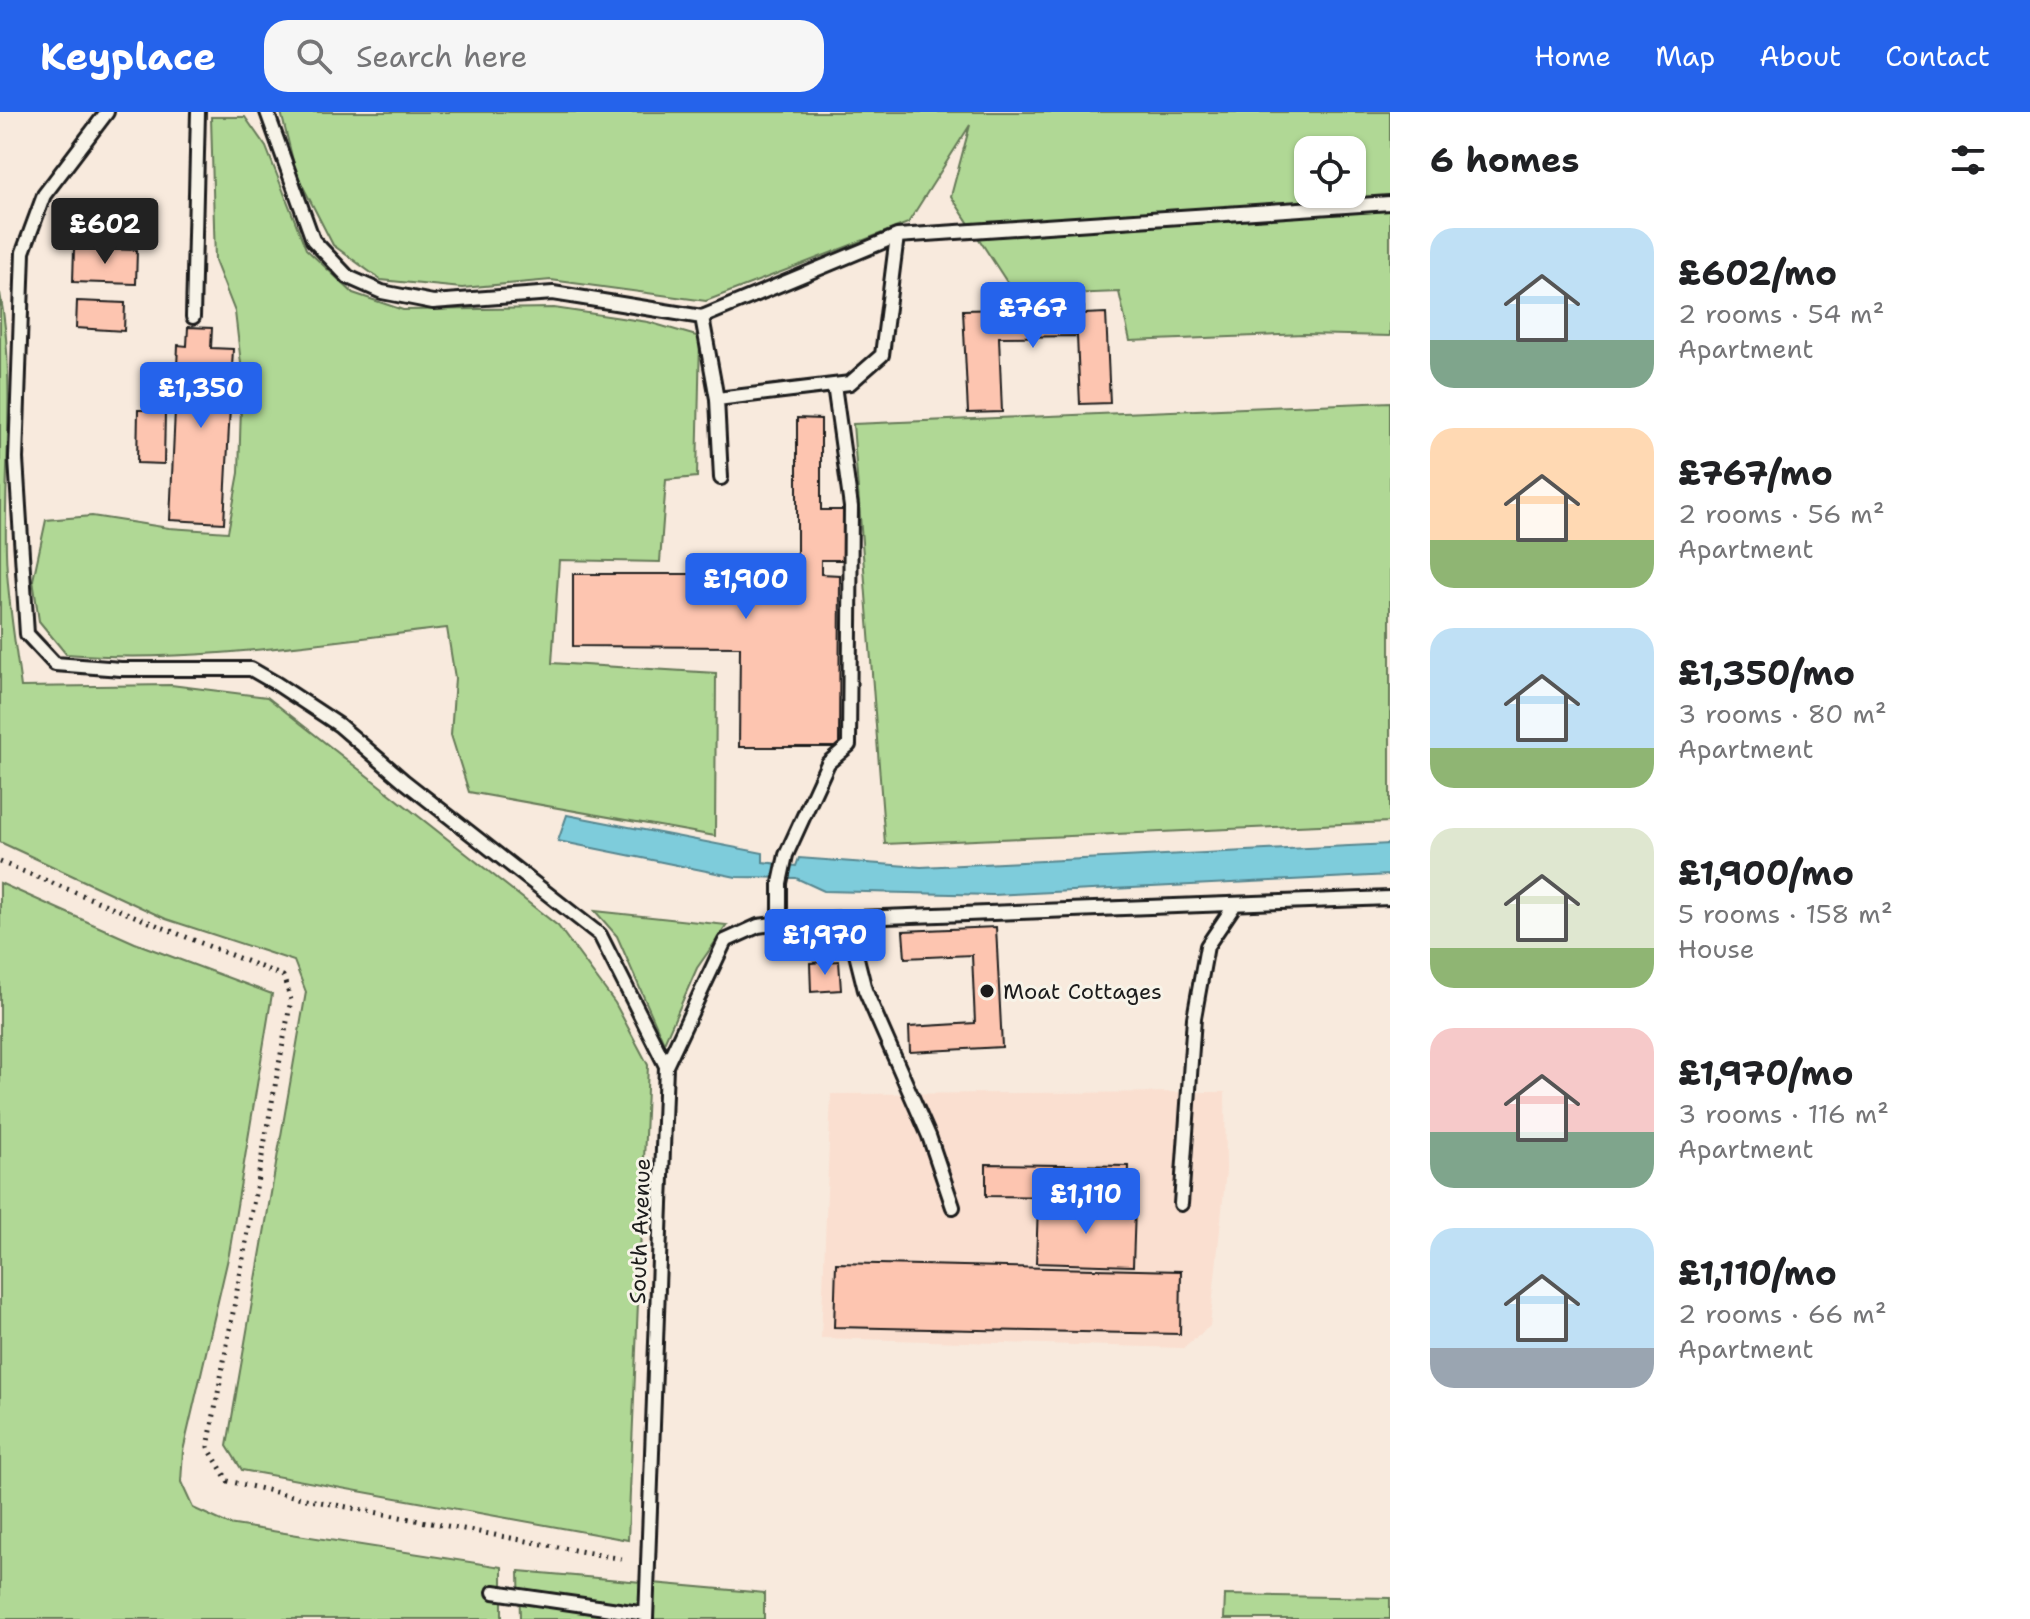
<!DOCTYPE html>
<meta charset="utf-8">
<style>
body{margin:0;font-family:"Shantell Sans",sans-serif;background:#f6f6f6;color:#202124;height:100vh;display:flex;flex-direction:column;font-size:30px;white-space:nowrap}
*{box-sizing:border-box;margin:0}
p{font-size:26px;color:#757577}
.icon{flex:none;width:44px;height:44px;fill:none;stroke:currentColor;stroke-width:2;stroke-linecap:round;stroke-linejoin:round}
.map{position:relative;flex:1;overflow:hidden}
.side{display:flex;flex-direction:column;background:#fff;width:640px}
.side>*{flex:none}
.tools{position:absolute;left:1294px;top:24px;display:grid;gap:16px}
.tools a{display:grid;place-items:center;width:72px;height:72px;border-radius:16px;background:#fff;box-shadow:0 2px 6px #0004;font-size:40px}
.price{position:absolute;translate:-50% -68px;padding:0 18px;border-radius:8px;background:#2563eb;color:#fff;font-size:26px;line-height:52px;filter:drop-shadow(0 2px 4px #0008)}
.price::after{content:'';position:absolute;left:50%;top:48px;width:24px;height:18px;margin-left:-12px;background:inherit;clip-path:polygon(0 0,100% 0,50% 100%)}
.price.on{background:#222;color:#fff}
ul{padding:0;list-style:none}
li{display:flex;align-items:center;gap:24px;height:200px;padding:0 40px}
li span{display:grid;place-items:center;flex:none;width:224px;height:160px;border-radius:24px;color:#555}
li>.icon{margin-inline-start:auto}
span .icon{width:96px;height:96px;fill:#fffc;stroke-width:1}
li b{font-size:34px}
h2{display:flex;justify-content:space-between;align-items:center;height:96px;padding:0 40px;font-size:34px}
header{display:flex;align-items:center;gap:48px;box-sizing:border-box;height:112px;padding:0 40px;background:#2563eb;color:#fff}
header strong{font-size:38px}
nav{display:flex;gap:44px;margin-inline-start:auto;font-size:28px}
.search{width:560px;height:72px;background:#f6f6f6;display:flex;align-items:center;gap:20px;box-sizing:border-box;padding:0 28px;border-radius:24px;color:#757577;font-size:30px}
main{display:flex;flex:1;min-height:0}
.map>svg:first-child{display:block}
</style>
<header>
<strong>Keyplace</strong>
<div class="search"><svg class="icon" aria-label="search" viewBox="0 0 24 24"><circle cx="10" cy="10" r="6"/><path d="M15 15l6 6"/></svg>Search here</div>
<nav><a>Home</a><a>Map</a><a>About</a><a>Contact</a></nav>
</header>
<main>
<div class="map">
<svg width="1390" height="1507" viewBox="0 0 1390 1507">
<rect width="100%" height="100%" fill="#f8eadd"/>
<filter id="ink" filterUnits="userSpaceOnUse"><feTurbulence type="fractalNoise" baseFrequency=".0125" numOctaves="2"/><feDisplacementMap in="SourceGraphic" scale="16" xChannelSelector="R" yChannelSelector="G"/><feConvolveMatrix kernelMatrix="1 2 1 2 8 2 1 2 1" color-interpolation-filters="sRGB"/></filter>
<g filter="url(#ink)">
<path fill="#fadfd0" d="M1225,980L1226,1059L1210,1214L1184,1236L821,1226L831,982Z"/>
<path fill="#b0d895" stroke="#667a58" stroke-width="2" fill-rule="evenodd" d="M281,0H1390V224L1304,222L1130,229L1119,180L1016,184L951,84L970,13L908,111L706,189L551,168L462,176L381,168L333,133L296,61ZM1308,38H1352V82H1308Z
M211,5H245L266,35L306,137L353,181L403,198L554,196L648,210L700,225L697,365L666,368L660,450L559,448L552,551L716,561L715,724L469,680L451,623L455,566L447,516C321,530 192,552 66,542L39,509L33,468L46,408L92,404L169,416L228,420L239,361L242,260L235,200L215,149Z
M0,181C16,265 4,354 6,440C7,484 15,530 21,575L171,573L267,585L558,814L615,891L648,953L628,1428L242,1358L227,1334L306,880L294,849L166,807L0,730Z
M1390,290V710L885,732L853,312Z
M0,771L135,831L272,882L229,1142L183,1339L181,1370L193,1396L228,1412L502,1455V1507H0Z
M595,799L727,813L697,856L664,931L617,824Z
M519,1459L764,1481V1507H520Z
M1225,1483L1390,1486V1507H1224Z"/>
<path fill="#7eccdb" stroke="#57868f" stroke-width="2" d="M567,703L763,741V750L796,754L799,746L921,755L1390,732V763L993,783L824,779L796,766L736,765L558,729Z"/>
<path fill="#fdc5b0" stroke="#1c1c1c" stroke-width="2" d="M74,136L137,138L136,172L73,170Z
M77,189L125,191L124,219L76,216Z
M1084,195V202L1106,201L1110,291L1080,292L1077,224L999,225L1002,300L968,301L963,198Z
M188,215L212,216L211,236L233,237L224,411L170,408L178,233L187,234Z
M138,298H165L164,352L137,351Z
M797,306L821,307V398H843V448H821V462L840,463L839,635H739L740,535L573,534V462H797Z
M996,815L1002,935L910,940L909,915L975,911L972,843L905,846L903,819Z
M839,849L841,878L811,880L810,851Z
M986,1052L1129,1054L1128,1086L986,1084Z
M1038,1093L1135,1096L1133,1154L1036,1151Z
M836,1151L1181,1159L1180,1222L834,1215Z"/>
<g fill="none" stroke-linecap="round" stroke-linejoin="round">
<g stroke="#1c1c1c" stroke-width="18">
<path id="lane" d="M107,0L44,83L23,140L16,347L27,522L55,552L121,557H251L277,572L339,613L404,669L600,823L666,954
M267,0L313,128L348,165L382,180L433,190L553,181L702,205L897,124L1390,91
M193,205L198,0
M702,205L717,287L850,271L882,243L897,124
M717,287L721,366
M847,806L865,878L929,1024L953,1095
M780,811V771L786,743L828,651L849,633L851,395L834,273
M1181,1092L1194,906L1207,834L1234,794
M494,1480L646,1502
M646,1507L666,954L725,829L758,814L804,808L1390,786"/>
</g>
<path stroke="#1c1c1c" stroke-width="5" stroke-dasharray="2 6" stroke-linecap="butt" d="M0,750L283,864L291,888L208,1335L228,1369L310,1388L627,1448"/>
<use href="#lane" stroke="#f7f3e8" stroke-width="12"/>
</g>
</g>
<circle fill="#1c1c1c" stroke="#f7f3e8" stroke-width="3" cx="987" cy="879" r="8"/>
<g text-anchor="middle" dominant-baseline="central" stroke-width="6" stroke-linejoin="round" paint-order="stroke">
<g font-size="22" fill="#1c1c1c" stroke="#f7f3e8" text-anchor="start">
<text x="1003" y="879">Moat Cottages</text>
</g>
<g font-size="22" fill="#1c1c1c" stroke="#f7f3e8">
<text transform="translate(640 1119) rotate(-88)">South Avenue</text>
</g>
</g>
</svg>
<div class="tools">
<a><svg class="icon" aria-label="locate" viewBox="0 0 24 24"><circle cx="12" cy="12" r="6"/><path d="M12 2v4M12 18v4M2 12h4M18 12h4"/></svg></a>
</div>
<b class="price on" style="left:105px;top:154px">£602</b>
<b class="price" style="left:1033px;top:238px">£767</b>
<b class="price" style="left:201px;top:318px">£1,350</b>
<b class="price" style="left:746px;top:509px">£1,900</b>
<b class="price" style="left:825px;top:865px">£1,970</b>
<b class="price" style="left:1086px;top:1124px">£1,110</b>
</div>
<section class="side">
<h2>6 homes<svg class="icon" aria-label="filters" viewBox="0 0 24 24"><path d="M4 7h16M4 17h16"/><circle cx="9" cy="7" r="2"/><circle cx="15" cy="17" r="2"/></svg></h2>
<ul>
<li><span style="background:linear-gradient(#bfe0f5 70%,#7fa58c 0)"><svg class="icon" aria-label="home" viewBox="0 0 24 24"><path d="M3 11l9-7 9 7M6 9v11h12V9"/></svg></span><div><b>£602/mo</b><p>2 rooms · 54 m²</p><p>Apartment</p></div></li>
<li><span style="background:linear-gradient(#ffd9b3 70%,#8fb573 0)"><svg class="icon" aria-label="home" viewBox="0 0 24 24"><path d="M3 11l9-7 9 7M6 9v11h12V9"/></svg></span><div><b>£767/mo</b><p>2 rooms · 56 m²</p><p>Apartment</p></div></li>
<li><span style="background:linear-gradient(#bfe0f5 75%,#8fb573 0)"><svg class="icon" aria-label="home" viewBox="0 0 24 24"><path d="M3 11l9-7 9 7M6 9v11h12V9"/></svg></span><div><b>£1,350/mo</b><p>3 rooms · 80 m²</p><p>Apartment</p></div></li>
<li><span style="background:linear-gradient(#dfe7d0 75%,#8fb573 0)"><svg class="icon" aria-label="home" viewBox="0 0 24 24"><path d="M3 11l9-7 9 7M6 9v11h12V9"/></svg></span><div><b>£1,900/mo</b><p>5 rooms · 158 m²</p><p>House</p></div></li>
<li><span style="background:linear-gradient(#f6c9c9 65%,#7fa58c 0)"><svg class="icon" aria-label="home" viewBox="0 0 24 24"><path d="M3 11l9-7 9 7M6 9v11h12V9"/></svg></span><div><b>£1,970/mo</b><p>3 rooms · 116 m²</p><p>Apartment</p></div></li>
<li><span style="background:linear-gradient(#bfe0f5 75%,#9aa5b1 0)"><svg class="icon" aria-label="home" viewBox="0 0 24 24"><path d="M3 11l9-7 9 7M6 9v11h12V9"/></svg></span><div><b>£1,110/mo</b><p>2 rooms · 66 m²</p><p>Apartment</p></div></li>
</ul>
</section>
</main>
